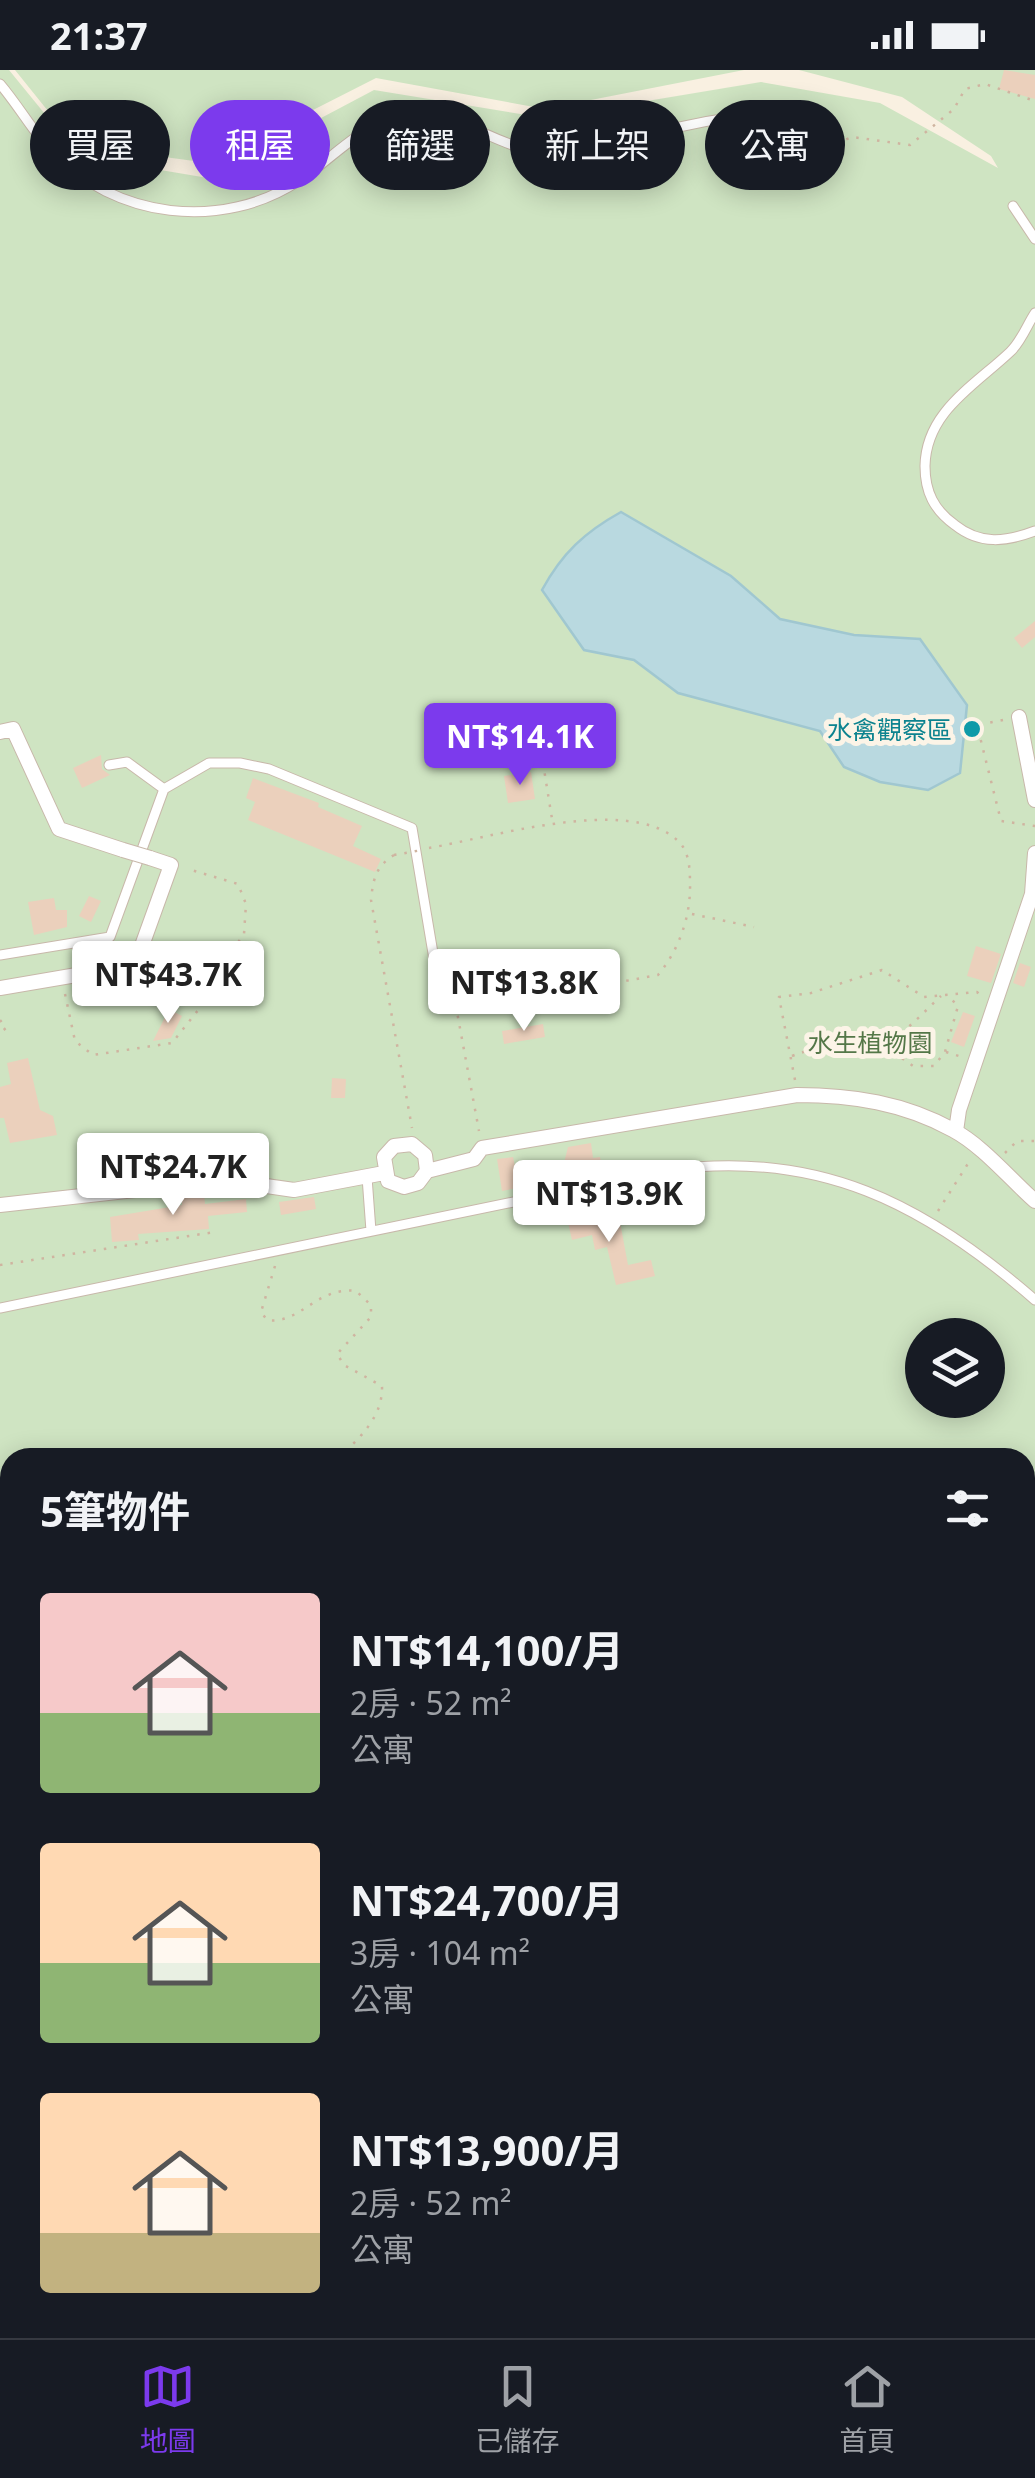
<!DOCTYPE html>
<html lang="zh-TW">
<meta charset="utf-8">
<style>
body{margin:0;font-family:"Noto Sans","Noto Sans TC",sans-serif;background:#20242c;color:#f1f3f6;height:100vh;display:flex;flex-direction:column;font-size:38px;white-space:nowrap}
*{box-sizing:border-box;margin:0}
p{font-size:32px;color:#9ea1a6}
.icon{flex:none;width:55px;height:55px;fill:none;stroke:currentColor;stroke-width:2;stroke-linecap:round;stroke-linejoin:round}
.map{position:relative;flex:1;overflow:hidden}
.drawer{position:absolute;left:0px;top:1378px;width:1035px;height:892px;display:flex;flex-direction:column;background:#171b24;border-radius:30px 30px 0 0;box-shadow:0 5px 25px #0003}
.drawer>*{flex:none}
.guide{position:absolute;left:30px;top:30px;width:975px;height:90px;display:flex;gap:20px}
.buttons{position:absolute;left:905px;top:1248px;display:grid;gap:20px}
.buttons a{display:grid;place-items:center;width:100px;height:100px;border-radius:50%;background:#171b24;box-shadow:0 5px 25px #0003;font-size:50px}
.price{position:absolute;translate:-50% -85px;padding:0 22px;border-radius:10px;background:#fff;color:#222;font-size:32px;line-height:65px;filter:drop-shadow(0 2px 5px #0008)}
.price::after{content:'';position:absolute;left:50%;top:60px;width:30px;height:22px;margin-left:-15px;background:inherit;clip-path:polygon(0 0,100% 0,50% 100%)}
.price.on{background:#7c3aed;color:#fff}
ul{padding:0;list-style:none}
li{display:flex;align-items:center;gap:30px;height:250px;padding:0 40px}
li span{display:grid;place-items:center;flex:none;width:280px;height:200px;border-radius:10px;color:#555}
li>.icon{margin-inline-start:auto}
span .icon{width:120px;height:120px;fill:#fffc;stroke-width:1}
li b{font-size:42px}
h2{display:flex;justify-content:space-between;align-items:center;height:120px;padding:0 40px;font-size:42px}
.chip{padding:0 35px;border-radius:45px;background:#171b24;box-shadow:0 5px 25px #0003;font-size:35px;line-height:90px}
.chip.on{background:#7c3aed;color:#fff}
.status{display:flex;justify-content:space-between;align-items:center;height:70px;padding:0 50px;background:#171b24;direction:ltr}
.status svg{height:28px;fill:currentColor}
.dock{display:flex;justify-content:space-around;align-items:center;height:140px;border-top:2px solid #363941;background:#171b24;font-size:28px;color:#9ea1a6}
.dock a{display:grid;justify-items:center;gap:5px}
.dock .on{color:#7c3aed}
.map>svg:first-child{display:block}
</style>
<div class="status"><b>21:37</b><svg viewBox="0 0 49 12"><path d="M0 12V9h3v3zM5 12V6h3v6zM10 12V3h3v9zM15 12V0h3v12zM26 1h20v11H26zM47 4h2v5h-2z"/></svg></div>
<div class="map">
<svg width="1035" height="2268" viewBox="0 0 1035 2268">
<rect width="100%" height="100%" fill="#f9f0e1"/>
<path fill="#cfe4c2" fill-rule="evenodd" d="M0,0H9L49,49L101,90L208,108L374,20L545,48L761,12L880,33L998,98L991,86L902,27L799,0H1035V2268H614L577,2260H1025V1388H10V2260H501L483,2268H0ZM922,1265H988V1330H922Z
M15,0H744L545,39L376,8L209,93L105,79L48,41Z"/>
<path fill="#b9d9e0" stroke="#a0c7d0" stroke-width="2.5" d="M621,442L731,506L780,549L854,565L920,569L967,635L960,703L928,720L880,712L844,697L820,661L678,623L634,590L584,580L542,520C562,483 585,462 621,442Z"/>
<path fill="#ebd0bc" d="M1004,0L1035,5V29L999,19Z
M1035,551V567L1022,578L1014,568Z
M101,685L102,699L110,705L82,718L73,698Z
M531,702L535,729L508,733L504,706Z
M253,708L319,733L318,737L362,756L353,776L381,789L375,802L248,750L255,732L246,728Z
M89,826L101,831L91,852L79,846Z
M54,828L56,840H67V857L34,865L28,832Z
M976,876L1001,884L991,913L967,906Z
M1020,893L1031,897L1024,917L1013,913Z
M169,939L182,946L171,968L153,971Z
M963,942L975,946L964,977L951,972Z
M543,954L545,967L504,974L502,961Z
M28,988L40,1040L53,1046L57,1065L10,1073L4,1048H0V1017L11,1014L7,993Z
M332,1008L346,1009L345,1028H331Z
M591,1073L593,1088L600,1087L603,1102L502,1121L497,1089L513,1087L516,1101L564,1093L568,1077Z
M204,1123L205,1134L246,1129L247,1142L208,1146L209,1159L138,1164L139,1170L112,1172L110,1147L182,1135V1126Z
M314,1127L316,1139L281,1145L279,1132Z
M595,1138L599,1156L620,1152L628,1195L651,1190L655,1206L616,1215L607,1177L595,1180L592,1165L572,1170L566,1144Z"/>
<g fill="none" stroke-linecap="round" stroke-linejoin="round">
<g stroke="#c8b8aa" stroke-width="11">
<path id="service" d="M0,14C18,35 32,60 50,80C115,149 222,162 300,110C335,87 364,50 409,45C456,41 490,72 532,81C576,90 618,72 659,62C704,50 747,44 793,40
M1013,136L1035,169
M1035,243C1027,255 1021,272 1010,282C974,316 926,342 925,396C925,422 934,440 955,455C980,475 1006,472 1035,461
M109,695L127,692L164,719
M0,885L110,867L164,719L209,693H240L269,699L412,758L439,919L470,914
M367,1107L371,1161
M0,1238L668,1100C818,1079 925,1134 1035,1230
M10,1479V1482
M0,1567L10,1585
M0,1707L10,1735
M0,1755L10,1751
M0,2025L10,2024
M429,2260L433,2268"/>
</g>
<g stroke="#c8b8aa" stroke-width="16">
<path id="pedestrian" d="M1019,647L1035,730
M0,662L13,659L59,759L123,780
M0,918L135,895L171,795L150,788
M956,1061L959,1040L1032,824L1035,783
M427,1101L425,1085L412,1074L394,1076L384,1087L388,1111L404,1117L418,1113L427,1101L474,1089L482,1078L797,1025C852,1025 904,1033 953,1060C983,1076 1010,1109 1035,1131
M0,1135L225,1110L294,1120L384,1103"/>
</g>
<path stroke="#cfb4a0" stroke-width="2.5" stroke-dasharray="2.5 8" stroke-linecap="butt" d="M709,66L787,94L852,67L910,75L954,39L965,19L985,14L1035,31
M1003,650L977,655L1001,751L1035,756
M543,693L553,755
M429,778C489,768 628,725 677,770C689,780 690,798 690,813C691,846 679,880 658,905L457,942L479,1061
M394,785C376,796 373,809 371,830L412,1058
M692,844L754,857
M65,924L75,971L93,985L172,973L207,929L212,909L244,864L246,834L238,814L188,799
M0,950L6,958L0,963
M885,976L913,996H934L945,982L958,936L947,925
M946,982L962,987
M792,986C820,975 820,983 846,984C887,985 913,952 941,926
M795,1010L779,927L811,923L882,900L924,927L977,922L982,927
M1005,1083L1017,1071H1035
M938,1141L969,1092
M0,1195L215,1162
M275,1196L261,1242L267,1250C300,1255 317,1216 356,1221L371,1235V1247L337,1284L344,1295L382,1316C383,1347 360,1367 339,1388
M1025,1557L1035,1555
M1025,1873L1035,1871
M1025,1901L1035,1894"/>
<use href="#service" stroke="#fff" stroke-width="9"/>
<use href="#pedestrian" stroke="#fff" stroke-width="14"/>
<g stroke="#c8b8aa" stroke-width="16" stroke-linecap="butt">
<path id="pedestrian-bridge" d="M123,780L150,788"/>
</g>
<path stroke="#cfb4a0" stroke-width="2.5" stroke-dasharray="2.5 8" stroke-linecap="butt" d="M394,785L422,780"/>
<use href="#pedestrian-bridge" stroke="#fff" stroke-width="14"/>
</g>
<circle fill="#0f9aa8" stroke="#fcf4e7" stroke-width="4" cx="972" cy="659" r="10"/>
<g text-anchor="middle" dominant-baseline="central" stroke-width="10" stroke-linejoin="round" paint-order="stroke">
<g font-size="25" fill="#0d838f" stroke="#fcf4e7" text-anchor="end">
<text x="952" y="659">水禽觀察區</text>
</g>
<g font-size="25" fill="#547748" stroke="#fcf4e7">
<text x="870" y="972">水生植物園</text>
</g>
</g>
</svg>
<div class="buttons">
<a><svg class="icon" aria-label="layers" viewBox="0 0 24 24"><path d="M12 4l9 5-9 5-9-5zM3 14l9 5 9-5"/></svg></a>
</div>
<b class="price on" style="left:520px;top:718px">NT$14.1K</b>
<b class="price" style="left:168px;top:956px">NT$43.7K</b>
<b class="price" style="left:524px;top:964px">NT$13.8K</b>
<b class="price" style="left:173px;top:1148px">NT$24.7K</b>
<b class="price" style="left:609px;top:1175px">NT$13.9K</b>
<div class="guide">
<a class="chip">買屋</a>
<a class="chip on">租屋</a>
<a class="chip">篩選</a>
<a class="chip">新上架</a>
<a class="chip">公寓</a>
</div>
<section class="drawer">
<h2>5筆物件<svg class="icon" aria-label="filters" viewBox="0 0 24 24"><path d="M4 7h16M4 17h16"/><circle cx="9" cy="7" r="2"/><circle cx="15" cy="17" r="2"/></svg></h2>
<ul>
<li><span style="background:linear-gradient(#f6c9c9 60%,#8fb573 0)"><svg class="icon" aria-label="home" viewBox="0 0 24 24"><path d="M3 11l9-7 9 7M6 9v11h12V9"/></svg></span><div><b>NT$14,100/月</b><p>2房 · 52 m²</p><p>公寓</p></div></li>
<li><span style="background:linear-gradient(#ffd9b3 60%,#8fb573 0)"><svg class="icon" aria-label="home" viewBox="0 0 24 24"><path d="M3 11l9-7 9 7M6 9v11h12V9"/></svg></span><div><b>NT$24,700/月</b><p>3房 · 104 m²</p><p>公寓</p></div></li>
<li><span style="background:linear-gradient(#ffd9b3 70%,#c2b280 0)"><svg class="icon" aria-label="home" viewBox="0 0 24 24"><path d="M3 11l9-7 9 7M6 9v11h12V9"/></svg></span><div><b>NT$13,900/月</b><p>2房 · 52 m²</p><p>公寓</p></div></li>
</ul>
</section>
</div>
<nav class="dock">
<a class="on"><svg class="icon" aria-label="map" viewBox="0 0 24 24"><path d="M3 6l6-2 6 2 6-2v14l-6 2-6-2-6 2zM9 4v14M15 6v14"/></svg>地圖</a>
<a><svg class="icon" aria-label="saved" viewBox="0 0 24 24"><path d="M7 4h10v16l-5-4-5 4z"/></svg>已儲存</a>
<a><svg class="icon" aria-label="home" viewBox="0 0 24 24"><path d="M3 11l9-7 9 7M6 9v11h12V9"/></svg>首頁</a>
</nav>
